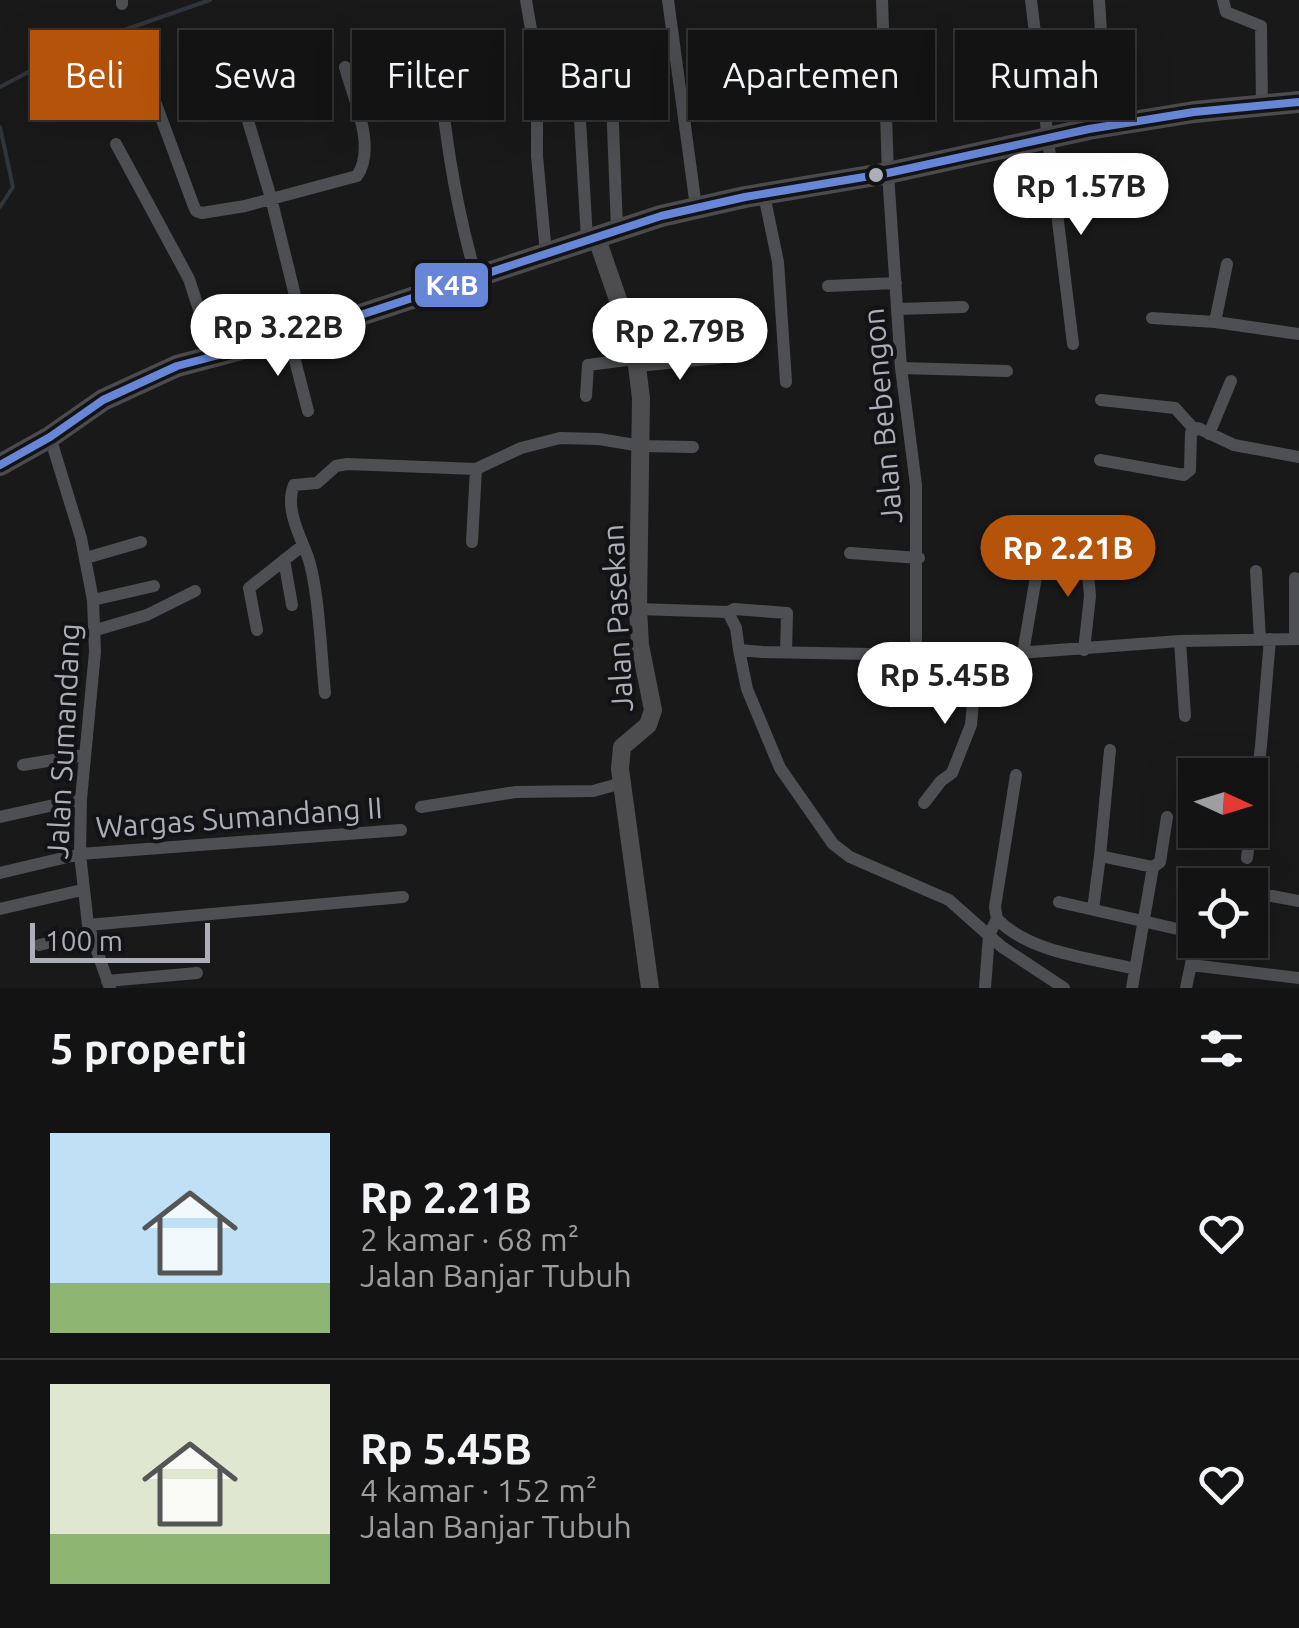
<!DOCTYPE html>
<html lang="id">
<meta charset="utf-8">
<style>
body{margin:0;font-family:Ubuntu,sans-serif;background:#1c1c1c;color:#f1f3f6;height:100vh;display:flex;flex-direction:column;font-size:38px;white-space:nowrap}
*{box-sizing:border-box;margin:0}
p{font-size:32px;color:#9d9ea0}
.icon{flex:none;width:55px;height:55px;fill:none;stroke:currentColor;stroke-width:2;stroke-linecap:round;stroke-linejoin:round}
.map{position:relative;height:988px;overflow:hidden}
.details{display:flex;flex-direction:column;background:#131313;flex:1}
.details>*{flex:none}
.hud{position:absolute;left:30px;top:30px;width:1240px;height:90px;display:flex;gap:20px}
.needle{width:65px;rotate:94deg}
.buttons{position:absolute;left:1178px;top:758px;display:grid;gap:20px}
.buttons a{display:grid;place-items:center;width:90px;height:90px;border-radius:0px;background:#131313;box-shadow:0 10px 40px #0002,0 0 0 2px #323233;font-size:50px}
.scale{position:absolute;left:30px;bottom:25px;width:180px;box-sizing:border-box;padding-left:10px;border:5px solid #acaeb8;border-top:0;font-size:28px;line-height:35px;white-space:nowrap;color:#acaeb8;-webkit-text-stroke:8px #131315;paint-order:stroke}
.price{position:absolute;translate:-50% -85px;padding:0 22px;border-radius:35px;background:#fff;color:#222;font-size:32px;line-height:65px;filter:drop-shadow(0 2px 5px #0008)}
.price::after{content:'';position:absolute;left:50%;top:60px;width:30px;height:22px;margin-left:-15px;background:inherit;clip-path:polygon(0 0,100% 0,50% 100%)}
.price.selected{background:#b45309;color:#fff}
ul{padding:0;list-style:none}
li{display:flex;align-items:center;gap:30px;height:250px;padding:0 50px}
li+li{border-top:2px solid #323233}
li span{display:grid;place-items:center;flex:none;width:280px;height:200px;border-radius:0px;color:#555}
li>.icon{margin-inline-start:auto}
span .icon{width:120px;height:120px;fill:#fffc;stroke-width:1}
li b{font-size:42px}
h2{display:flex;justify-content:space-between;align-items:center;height:120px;padding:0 50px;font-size:42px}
.tag{padding:0 35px;border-radius:0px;background:#131313;box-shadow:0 10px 40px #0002,0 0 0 2px #323233;font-size:35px;line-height:90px}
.tag.selected{background:#b45309;color:#fff}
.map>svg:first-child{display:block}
</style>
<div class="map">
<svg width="1299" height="988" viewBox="0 0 1299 988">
<rect width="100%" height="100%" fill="#191919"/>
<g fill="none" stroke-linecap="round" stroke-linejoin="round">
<path stroke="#30353c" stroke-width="4" d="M0,87L78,46L210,0
M0,127L13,187L0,207"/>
<path stroke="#4e4f52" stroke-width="12" d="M122,0V4
M526,0L537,64V156L546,254
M668,0L696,207
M882,0L888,173L901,368L916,485V654
M1031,0L1073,344
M1099,0L1107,126
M1223,0L1226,12L1261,26L1262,106
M436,39C443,120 453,198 476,276
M737,41L881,43
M142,66L193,204L196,211L202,213L245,206L357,176C377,147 353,98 345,67
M611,75L617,229
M579,103L587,239
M246,114L271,198L304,332
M116,144L189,279L214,356
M764,195L778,262L786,382
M828,286L896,283
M898,309L963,307
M1152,318L1215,322L1299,334
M1215,322L1227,264
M289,337L308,411
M637,366L719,358
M901,368L1007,371
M586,396L588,365L635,359
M1101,400L1175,408L1194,429
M1209,434L1231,381
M50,437L81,538L93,600L95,652L81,799L80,854L88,925L110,988
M1100,460L1184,475L1190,470L1191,433L1198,428L1234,445L1299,457
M472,542L476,469
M850,553L919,558
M86,558L141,542
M284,560L292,605
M1256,571L1260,639
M93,600L154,586
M638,609L728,612L736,628L739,650L762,652L977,656L1180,641L1299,639
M728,612L734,609L787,613L786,652
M96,630L147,615L195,591
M257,630L249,588L302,546
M1295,639V578
M1180,641L1185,716
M739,650L747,689L780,768L833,844L850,857L949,900L1002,947L1064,988
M1084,650L1090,596L1086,551
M1023,653L1037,571L1041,567H1088
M325,693C321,656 319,583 306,552C298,532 285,506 294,485L317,483L336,466L347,464L476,469L521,448L560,438L599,439L641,446L693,447
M1110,750L1100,856L1153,867L1132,988
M23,765L84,755
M924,803L941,781L952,773L971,725L977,656
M421,807L516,792L593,791L622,783
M0,817L81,799
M1247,858L1261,746L1270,639
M1153,867L1160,862L1167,817
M0,873L80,854L401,830
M1272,896L1299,901
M1059,902L1195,933
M0,909L82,890
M1093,909L1100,856
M997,919C1030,953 1091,958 1135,969
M88,925L403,897
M39,945L90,933
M1191,965L1299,978
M107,981L197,973
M985,988L989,935L997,919L995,907L1016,775
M1186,988L1196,940"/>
<path stroke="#4d4d4f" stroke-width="18" d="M596,236L623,314L637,366L641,398L638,609L640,645L653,710L648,725L622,747L620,769L650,988"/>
<path stroke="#4b4b4e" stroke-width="22" d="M0,465L50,437L103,400L177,366L324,327L661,216L745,197L888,173L1089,129L1194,112L1299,102"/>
<g stroke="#131315" stroke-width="15">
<path id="bus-1" d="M0,465L50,437L103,400L177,366L324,327L661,216L745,197L888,173L1089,129L1194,112L1299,102"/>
</g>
<use href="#bus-1" stroke="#6886d8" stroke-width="8"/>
</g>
<circle fill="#acaeb8" stroke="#131315" stroke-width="4" cx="876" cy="175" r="9"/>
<g text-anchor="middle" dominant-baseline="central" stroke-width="8" stroke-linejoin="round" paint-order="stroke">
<g font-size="30" fill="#acaeb8" stroke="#131315">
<text transform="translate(882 416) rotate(-95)">Jalan Bebengon</text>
<text transform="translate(617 618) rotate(-93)">Jalan Pasekan</text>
<text transform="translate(63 741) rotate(-87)">Jalan Sumandang</text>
<text transform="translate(239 817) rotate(-4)">Wargas Sumandang II</text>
</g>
</g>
<rect stroke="#131315" stroke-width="4" x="413" y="261" width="77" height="48" rx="10" fill="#6886d8"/>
<g font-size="28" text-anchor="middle" font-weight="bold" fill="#fff">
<text x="452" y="295">K4B</text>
</g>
</svg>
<div class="buttons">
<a><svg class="needle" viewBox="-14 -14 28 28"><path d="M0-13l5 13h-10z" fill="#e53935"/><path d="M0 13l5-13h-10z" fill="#9d9ea0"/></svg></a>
<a><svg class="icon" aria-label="locate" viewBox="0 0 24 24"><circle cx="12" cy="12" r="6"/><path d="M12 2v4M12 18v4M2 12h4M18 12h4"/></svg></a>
</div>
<div class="scale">100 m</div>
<b class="price" style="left:1081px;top:238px">Rp 1.57B</b>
<b class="price" style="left:278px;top:379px">Rp 3.22B</b>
<b class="price" style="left:680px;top:383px">Rp 2.79B</b>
<b class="price selected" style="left:1068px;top:600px">Rp 2.21B</b>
<b class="price" style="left:945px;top:727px">Rp 5.45B</b>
<div class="hud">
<a class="tag selected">Beli</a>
<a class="tag">Sewa</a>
<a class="tag">Filter</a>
<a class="tag">Baru</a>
<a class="tag">Apartemen</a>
<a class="tag">Rumah</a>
</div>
</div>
<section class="details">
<h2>5 properti<svg class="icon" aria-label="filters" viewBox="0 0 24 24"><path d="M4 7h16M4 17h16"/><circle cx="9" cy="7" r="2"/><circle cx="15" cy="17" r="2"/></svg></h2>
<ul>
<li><span style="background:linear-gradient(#bfe0f5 75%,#8fb573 0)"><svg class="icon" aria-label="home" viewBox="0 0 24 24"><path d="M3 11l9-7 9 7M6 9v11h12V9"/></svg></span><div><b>Rp 2.21B</b><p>2 kamar · 68 m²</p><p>Jalan Banjar Tubuh</p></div><svg class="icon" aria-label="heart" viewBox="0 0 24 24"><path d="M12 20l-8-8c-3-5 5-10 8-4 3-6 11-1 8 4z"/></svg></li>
<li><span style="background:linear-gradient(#dfe7d0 75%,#8fb573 0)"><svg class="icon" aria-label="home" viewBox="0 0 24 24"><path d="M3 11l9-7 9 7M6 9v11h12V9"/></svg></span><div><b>Rp 5.45B</b><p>4 kamar · 152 m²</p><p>Jalan Banjar Tubuh</p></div><svg class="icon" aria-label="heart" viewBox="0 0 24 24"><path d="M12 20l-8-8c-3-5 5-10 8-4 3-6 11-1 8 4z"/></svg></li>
</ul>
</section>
